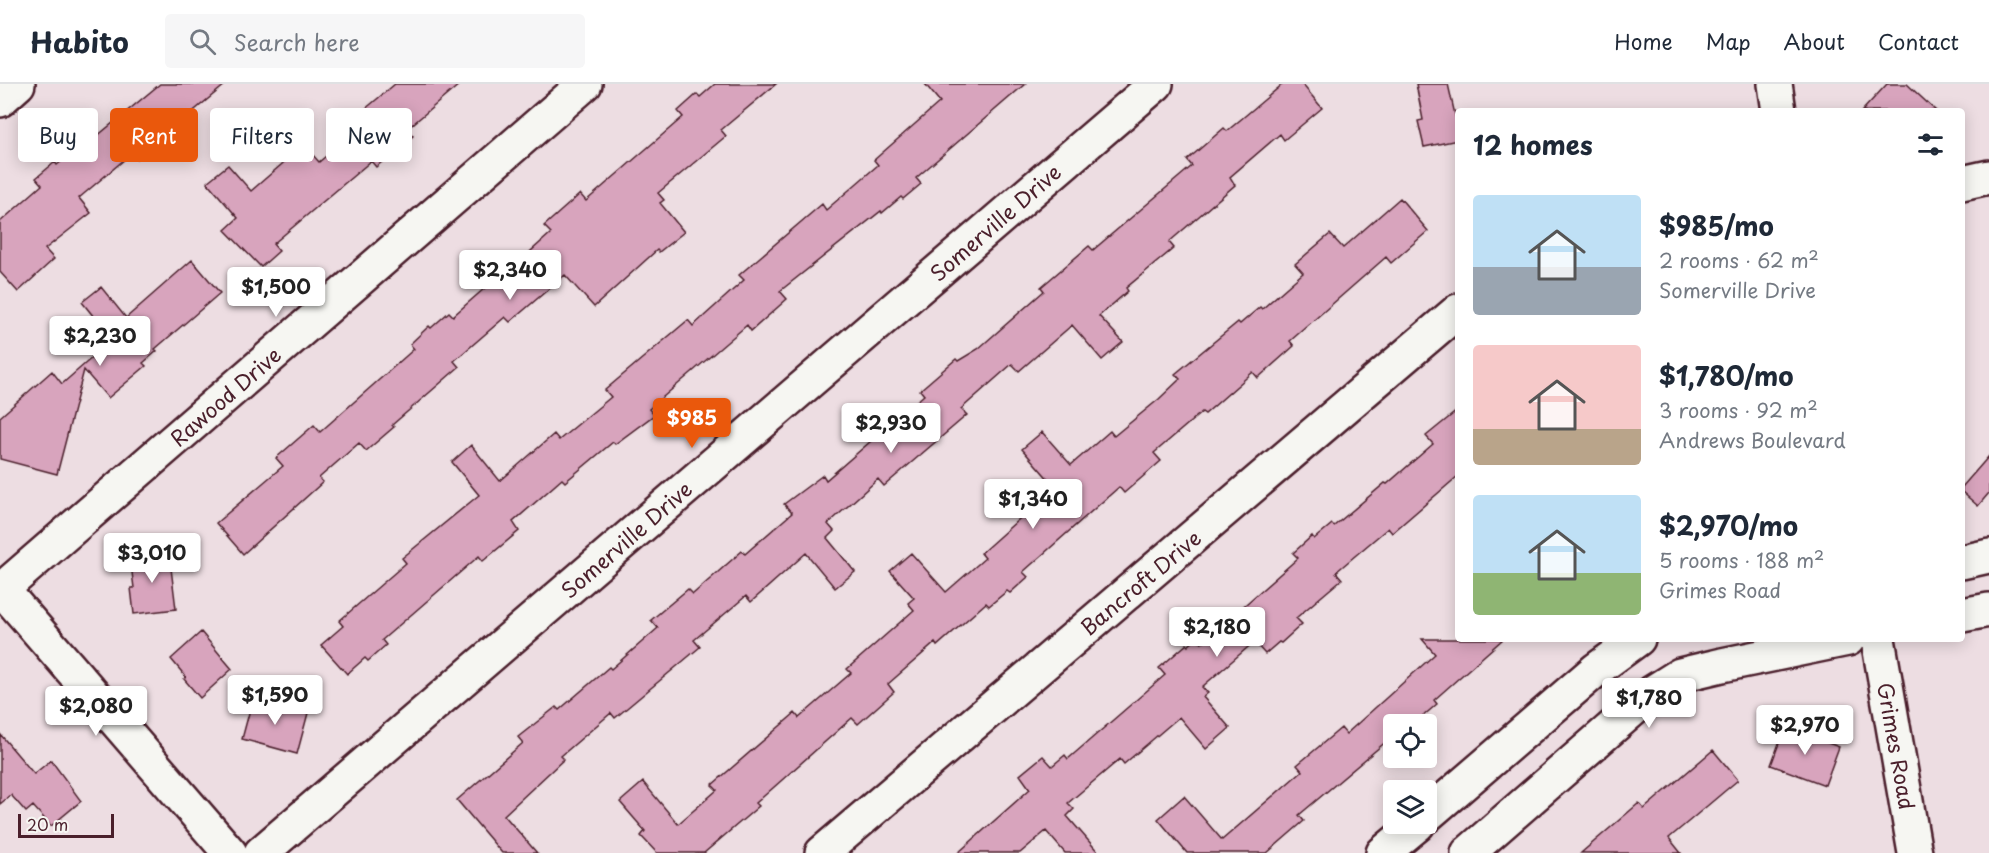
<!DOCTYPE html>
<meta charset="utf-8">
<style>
body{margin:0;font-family:"Playpen Sans",sans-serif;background:#f6f6f7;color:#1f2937;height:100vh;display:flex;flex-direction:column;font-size:22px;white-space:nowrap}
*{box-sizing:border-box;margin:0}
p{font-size:20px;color:#747a83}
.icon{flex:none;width:33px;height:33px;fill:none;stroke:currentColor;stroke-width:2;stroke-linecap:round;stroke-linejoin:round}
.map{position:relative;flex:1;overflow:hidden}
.sheet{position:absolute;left:1455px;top:24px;width:510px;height:534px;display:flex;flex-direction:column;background:#fff;border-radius:6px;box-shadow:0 3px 15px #0003}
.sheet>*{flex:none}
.hud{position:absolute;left:18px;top:24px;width:570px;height:54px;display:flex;gap:12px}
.controls{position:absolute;left:1383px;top:630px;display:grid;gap:12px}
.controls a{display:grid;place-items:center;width:54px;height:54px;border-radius:6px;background:#fff;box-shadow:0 3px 15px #0003;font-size:30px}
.scale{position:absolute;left:18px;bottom:15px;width:96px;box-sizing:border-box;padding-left:6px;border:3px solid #4a1f2b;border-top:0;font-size:16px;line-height:21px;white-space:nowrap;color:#4a1f2b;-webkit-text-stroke:4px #f6f6f2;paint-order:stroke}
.price{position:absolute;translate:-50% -51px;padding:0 14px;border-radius:6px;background:#fff;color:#222;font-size:20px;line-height:39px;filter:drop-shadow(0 2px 3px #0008)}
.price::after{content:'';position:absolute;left:50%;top:36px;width:18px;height:14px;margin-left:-9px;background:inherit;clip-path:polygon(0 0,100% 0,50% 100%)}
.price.active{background:#ea580c;color:#fff}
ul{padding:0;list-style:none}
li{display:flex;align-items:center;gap:18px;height:150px;padding:0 18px}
li span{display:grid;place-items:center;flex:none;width:168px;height:120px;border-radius:6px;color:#555}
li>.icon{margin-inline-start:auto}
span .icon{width:72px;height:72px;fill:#fffc;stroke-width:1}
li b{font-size:26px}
h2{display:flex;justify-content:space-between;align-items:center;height:72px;padding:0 18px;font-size:26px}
.chip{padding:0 21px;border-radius:6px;background:#fff;box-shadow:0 3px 15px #0003;font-size:21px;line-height:54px}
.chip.active{background:#ea580c;color:#fff}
header{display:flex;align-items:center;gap:36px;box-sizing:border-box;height:84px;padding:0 30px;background:#fff;border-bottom:2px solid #e0e1e3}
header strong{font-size:28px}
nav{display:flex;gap:33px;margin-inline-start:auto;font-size:21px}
.search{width:420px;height:54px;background:#f6f6f7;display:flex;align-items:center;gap:15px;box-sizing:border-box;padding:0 21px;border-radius:6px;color:#747a83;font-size:22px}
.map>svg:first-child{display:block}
</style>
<header>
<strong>Habito</strong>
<div class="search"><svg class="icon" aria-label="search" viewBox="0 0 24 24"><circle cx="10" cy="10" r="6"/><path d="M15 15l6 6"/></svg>Search here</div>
<nav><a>Home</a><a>Map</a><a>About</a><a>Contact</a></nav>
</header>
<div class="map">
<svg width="1989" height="769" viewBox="0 0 1989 769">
<rect width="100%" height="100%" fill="#eddde2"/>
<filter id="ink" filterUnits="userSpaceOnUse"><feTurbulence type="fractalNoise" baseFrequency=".0167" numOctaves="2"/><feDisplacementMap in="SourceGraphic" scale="12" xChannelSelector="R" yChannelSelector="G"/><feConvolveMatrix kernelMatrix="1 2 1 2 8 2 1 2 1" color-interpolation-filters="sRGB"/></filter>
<g filter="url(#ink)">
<path fill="#d8a4bd" stroke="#4a1f2b" stroke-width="1.5" d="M160,0H226L136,75L131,70L79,114L91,129L45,165L54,175L18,208L0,188V138L42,101L36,94L55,78L57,81L77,65L79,67Z
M395,0H460L407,45L413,52L376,83L371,77L273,160L279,167L261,183L225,146L238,134L207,98L228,81L251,107L304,61L319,78L371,34L364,26Z
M715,0H776L721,46L726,52L658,109L664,116L660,119L684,148L659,168L657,166L594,223L565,191L510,238L505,233L454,277L459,283L392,341L394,343L366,367L359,359L319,394L323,398L243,470L216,439L283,382L276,374L314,341L320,348L414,265L410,260L429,242L431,244L449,228L453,232L501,190L503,192L551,149L544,142L580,110L586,117L683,33L678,27L697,10L700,13Z
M925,0H1025L916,94L921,100L903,115L901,113L882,129L881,127L780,207L787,215L751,247L747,241L649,325L654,331L615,360L613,358L565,398L562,395L513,438L519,447L483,477L479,472L382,556L386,561L368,577L365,574L347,590L321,561L343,542L339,537L406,479L402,474L479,411L452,378L471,361L500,397L554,350L559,356L611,313L605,306L688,236L693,242L744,196L739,191L822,120L826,126L878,81L874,76L940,18Z
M1283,0H1302L1322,24L1284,56L1280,50L1230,93L1235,101L1169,158L1174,164L1126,204L1128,207L1099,232L1123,258L1102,276L1072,241L1019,287L1012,280L961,325L967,331L884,402L878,395L828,440L834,447L827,454L855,488L835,504L806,469L751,518L746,512L694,556L700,563L615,634L611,629L561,672L564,675L504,731L537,769H502L457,716L523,659L518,653L556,623L559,626L609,583L611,585L658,544L651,536L688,505L693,510L742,467L745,470L792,429L784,420L823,391L826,396L924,311L920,306L956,275L958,277L978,265L1044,207L1041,203L1089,162L1093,166L1192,82L1187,76L1224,44L1227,47Z
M1416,0H1448L1458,44V56L1424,63L1418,37L1423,36Z
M1887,0H1907L1936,27H1862Z
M1400,114L1428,147L1391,179L1386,173L1290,257L1294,262L1258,294L1253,288L1205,330L1202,328L1154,369L1161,377L1124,409L1119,403L1023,488L1028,493L1010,509L1007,507L989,522L986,519L937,562L935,559L888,600L894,608L858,640L852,634L756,719L759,722L704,769H657L641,752L645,747L620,718L643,698L678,740L717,706L712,701L795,629L799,634L851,589L847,585L914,526L908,519L914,514L890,487L911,469L946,508L985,474L981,469L1046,411L1041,404L1050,397L1022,365L1042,348L1071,381L1110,347L1114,352L1159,315L1180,295L1175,290L1238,238L1240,240L1260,223L1262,225L1303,189L1295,180L1330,150L1343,164Z
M192,176L220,209L155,265L157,267L143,279L146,282L108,314L84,286L57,390L0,375V333L52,287L62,300L103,264L92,252L102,243L82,218L101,203L126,234Z
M1458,326V392L1392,449L1388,444L1336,488L1342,495L1296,534L1302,540L1281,559L1279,558L1265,570L1254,558L1202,603L1208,609L1203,613L1230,644L1206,665L1179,633L1124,680L1120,675L1068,719L1074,725L1067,732L1099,769H1065L1046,747L1020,769H958L1030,705L1020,691L1043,672L1052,682L1065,671L1068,675L1165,591L1159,584L1187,560L1188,562L1197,554L1202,559L1298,474L1293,469L1312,452L1314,455L1332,440L1334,442L1385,399L1387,400L1433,360L1426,352Z
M1989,372V409L1978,422L1962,408V403Z
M169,468L176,525L134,530L131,504H134L130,473Z
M201,548L232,585L200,614L184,595L186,593L171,575Z
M1422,555H1503L1434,616L1437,620L1414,640H1394V651L1299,731L1304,737L1267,769H1187L1158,735L1184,712L1222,756L1302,687L1297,681L1341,644L1346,650L1435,570Z
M253,614L308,629L297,670L242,655Z
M1785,643L1839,663L1825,701L1771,681Z
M0,650L34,690L51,676L81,717L51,742L33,722L26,728L11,711L0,720Z
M1713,666L1738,696L1669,754L1681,769H1581L1639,719L1644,725Z"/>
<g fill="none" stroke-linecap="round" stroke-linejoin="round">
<g stroke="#4a1f2b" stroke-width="38">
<path id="minor" d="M1775,0L1779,27
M0,16L18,0
M1962,99L1989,93
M1962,478L1989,472
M0,503L230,769
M0,507L585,0
M1962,531L1989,526
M1878,555L1915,769
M1426,732L1597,585L1638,555
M261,769L1156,0
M822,769L1458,227
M1383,769L1418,740
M1468,769L1653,608L1680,591L1722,581L1848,555"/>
</g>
<use href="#minor" stroke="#f6f6f2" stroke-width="33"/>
</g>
</g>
<g text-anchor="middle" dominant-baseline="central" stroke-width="4.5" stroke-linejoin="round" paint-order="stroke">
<g font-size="21" fill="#4a1f2b" stroke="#f6f6f2">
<text transform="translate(995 138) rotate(-41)">Somerville Drive</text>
<text transform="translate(225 312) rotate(-41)">Rawood Drive</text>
<text transform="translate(626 455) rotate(-41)">Somerville Drive</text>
<text transform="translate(1140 498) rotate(-40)">Bancroft Drive</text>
<text transform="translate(1897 662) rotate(80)">Grimes Road</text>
</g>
</g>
</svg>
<div class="controls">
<a><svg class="icon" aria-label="locate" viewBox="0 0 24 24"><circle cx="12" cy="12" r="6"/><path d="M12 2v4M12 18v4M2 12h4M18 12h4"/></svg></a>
<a><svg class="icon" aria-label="layers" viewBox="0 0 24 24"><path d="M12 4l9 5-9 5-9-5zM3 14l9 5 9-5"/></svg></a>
</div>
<div class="scale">20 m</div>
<b class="price" style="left:510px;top:217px">$2,340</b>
<b class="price" style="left:276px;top:234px">$1,500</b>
<b class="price" style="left:100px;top:283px">$2,230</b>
<b class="price active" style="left:692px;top:365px">$985</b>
<b class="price" style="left:891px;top:370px">$2,930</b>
<b class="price" style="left:1033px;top:446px">$1,340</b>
<b class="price" style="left:152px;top:500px">$3,010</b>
<b class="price" style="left:1217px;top:574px">$2,180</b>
<b class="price" style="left:275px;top:642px">$1,590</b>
<b class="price" style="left:1649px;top:645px">$1,780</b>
<b class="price" style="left:96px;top:653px">$2,080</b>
<b class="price" style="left:1805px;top:672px">$2,970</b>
<div class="hud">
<a class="chip">Buy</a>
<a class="chip active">Rent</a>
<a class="chip">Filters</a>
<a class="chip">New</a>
</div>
<section class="sheet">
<h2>12 homes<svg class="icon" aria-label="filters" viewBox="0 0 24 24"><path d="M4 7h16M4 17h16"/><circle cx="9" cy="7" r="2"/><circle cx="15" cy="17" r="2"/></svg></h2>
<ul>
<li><span style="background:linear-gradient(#bfe0f5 60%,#9aa5b1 0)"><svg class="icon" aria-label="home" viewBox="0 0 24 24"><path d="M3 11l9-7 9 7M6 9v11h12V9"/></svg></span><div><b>$985/mo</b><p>2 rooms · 62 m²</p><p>Somerville Drive</p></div></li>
<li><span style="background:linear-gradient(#f6c9c9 70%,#b9a48a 0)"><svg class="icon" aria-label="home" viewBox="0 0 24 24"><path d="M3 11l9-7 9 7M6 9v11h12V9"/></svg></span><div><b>$1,780/mo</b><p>3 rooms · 92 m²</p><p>Andrews Boulevard</p></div></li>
<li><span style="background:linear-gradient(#bfe0f5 65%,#8fb573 0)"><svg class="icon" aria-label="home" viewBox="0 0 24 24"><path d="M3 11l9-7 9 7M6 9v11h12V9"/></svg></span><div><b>$2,970/mo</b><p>5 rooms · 188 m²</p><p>Grimes Road</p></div></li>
</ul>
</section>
</div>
